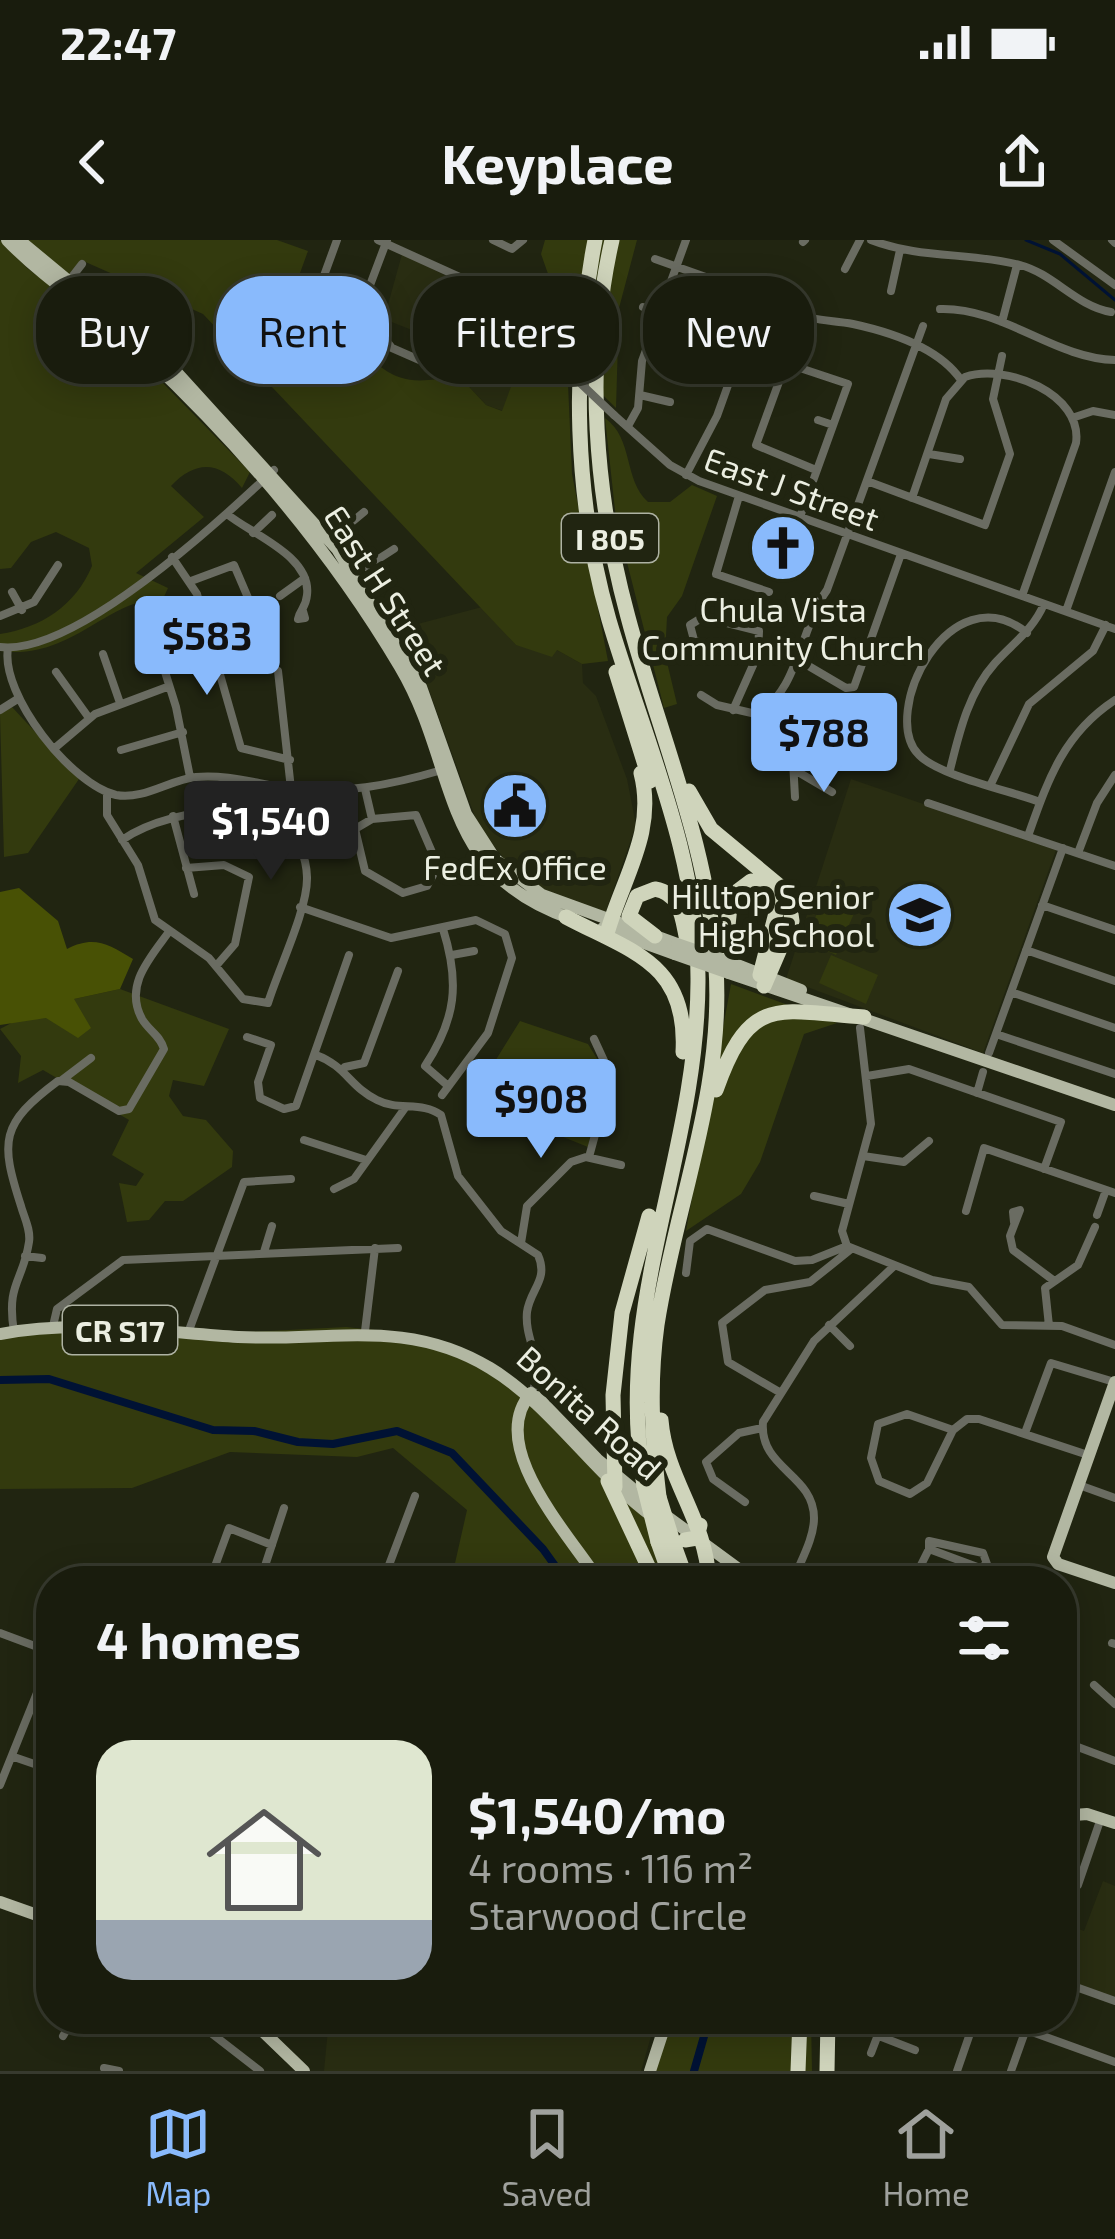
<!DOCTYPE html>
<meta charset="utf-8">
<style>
body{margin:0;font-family:"Exo 2",sans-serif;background:#222516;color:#f1f3f6;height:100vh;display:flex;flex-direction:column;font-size:45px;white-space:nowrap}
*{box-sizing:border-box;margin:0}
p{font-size:39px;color:#9fa19d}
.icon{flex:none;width:66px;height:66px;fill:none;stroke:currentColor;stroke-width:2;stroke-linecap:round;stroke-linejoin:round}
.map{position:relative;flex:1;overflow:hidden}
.sheet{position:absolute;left:36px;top:1326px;width:1041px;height:468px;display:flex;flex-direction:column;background:#191c0d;border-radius:48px;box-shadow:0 6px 30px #0003,0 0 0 3px #373a2e}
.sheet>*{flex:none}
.top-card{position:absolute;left:36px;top:36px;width:1044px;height:108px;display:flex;gap:24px}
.price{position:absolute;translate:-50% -102px;padding:0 27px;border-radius:12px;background:#89bafc;color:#111;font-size:39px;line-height:78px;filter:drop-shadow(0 3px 6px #0008)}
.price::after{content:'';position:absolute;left:50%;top:72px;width:36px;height:27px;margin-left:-18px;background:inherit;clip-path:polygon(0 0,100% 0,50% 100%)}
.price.active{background:#222;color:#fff}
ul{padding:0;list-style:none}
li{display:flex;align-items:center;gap:36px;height:300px;padding:0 60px}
li span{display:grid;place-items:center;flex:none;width:336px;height:240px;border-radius:36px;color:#555}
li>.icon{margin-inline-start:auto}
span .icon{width:144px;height:144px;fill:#fffc;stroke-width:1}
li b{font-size:51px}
h2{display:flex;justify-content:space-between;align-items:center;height:144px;padding:0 60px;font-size:51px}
.tag{padding:0 42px;border-radius:48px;background:#191c0d;box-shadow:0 6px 30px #0003,0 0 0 3px #373a2e;font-size:42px;line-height:108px}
.tag.active{background:#89bafc;color:#111}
.status{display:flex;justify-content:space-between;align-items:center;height:84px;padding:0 60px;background:#191c0d;direction:ltr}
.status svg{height:33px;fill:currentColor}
header{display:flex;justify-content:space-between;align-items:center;height:156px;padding:0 60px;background:#191c0d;font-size:54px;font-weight:700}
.dock{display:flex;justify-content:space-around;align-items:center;height:168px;border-top:3px solid #373a2e;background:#191c0d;font-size:33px;color:#9fa19d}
.dock a{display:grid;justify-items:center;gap:6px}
.dock .active{color:#89bafc}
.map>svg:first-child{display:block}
</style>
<div class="status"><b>22:47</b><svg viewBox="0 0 49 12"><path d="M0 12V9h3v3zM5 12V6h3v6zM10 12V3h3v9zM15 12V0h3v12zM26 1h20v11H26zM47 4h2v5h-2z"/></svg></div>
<header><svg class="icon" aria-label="back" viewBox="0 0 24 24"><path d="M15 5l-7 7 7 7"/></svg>Keyplace<svg class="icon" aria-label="share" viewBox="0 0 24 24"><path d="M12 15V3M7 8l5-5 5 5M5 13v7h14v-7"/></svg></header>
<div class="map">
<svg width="1115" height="1831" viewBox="0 0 1115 1831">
<rect width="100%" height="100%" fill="#212511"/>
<path fill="#292d12" d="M402,14L485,55L528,101L503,171L486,165L458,135L470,122L437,100L384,79Z
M482,367L516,405L557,410L582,424L583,443L596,456L627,539L636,585L605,674L540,648L507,622L479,588L425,439L395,390Z
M851,539L1056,610L983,813L786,739Z
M1103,1641L1115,1646V1757L1062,1738V1683L1084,1691Z
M425,1779H656L641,1831H324L328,1789L415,1795Z"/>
<path fill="#333a0e" d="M0,0L27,28L120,99L250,232L242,248C219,221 196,220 171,246L204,277L136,333L168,348L163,359C108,357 72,421 0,411V394C41,388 76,365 92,326L89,308L56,292L31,302L11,328L0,329Z
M27,0H277L308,11L284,77L307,99L346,95C388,136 398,149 458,135L486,165L502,171L528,101L568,144L572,234L608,421L582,424L557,410L552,417L516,405L203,74L81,20L68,36Z
M545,0H637L619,68L616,168L549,102L558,62L541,14Z
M605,178C634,199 623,239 648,262H670L692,245L717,256L682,356L667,377L665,414L677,464L664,468L616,279Z
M12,467L79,539L28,613L4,617L0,474Z
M828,648L859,662L836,715L805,701Z
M831,715L878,735L866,764L819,743Z
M731,744L837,783L804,794L760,922L741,954L686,991Z
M120,749L229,789L204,846L173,840L169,856L183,876L206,880L233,911L232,927L183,961H165L149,980L127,982L119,943L136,946L144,934L112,915L129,880L43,830L18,843L21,816L0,789L19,779L47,778L74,759Z
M520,781L588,804L604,830L588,907L471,860Z
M346,1087L394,1092L466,1111L644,1262L669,1341H451L467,1270L393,1208L357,1217L230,1212L132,1248L0,1249V1094L40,1088L187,1095Z
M667,1779H811L812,1831H651Z"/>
<path fill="#485105" d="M19,648L58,681L67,709C94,695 108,704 133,719L120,749L74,759L91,788L78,798L46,778L0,785V652Z"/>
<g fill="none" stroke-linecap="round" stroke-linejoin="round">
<path stroke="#001234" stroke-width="3" d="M1026,0L1060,14L1115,60"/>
<path stroke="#001234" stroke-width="8" d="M0,1140L49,1139L213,1190L254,1191L298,1202L333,1204L397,1191L452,1213L543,1309L566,1341
M694,1831L709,1779"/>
<path stroke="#6a6c62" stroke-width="8" d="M378,0L475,44L559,123
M387,0L361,69L392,108L424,122
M493,0L512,9L523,0
M871,0C920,19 970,12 1020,25C1054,34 1076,66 1111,72
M1053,0L1115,45
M1112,0L1115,3
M803,2L805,0
M655,19L790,67C812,83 828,79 853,84C890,92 939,108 961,140
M845,29L860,0
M68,42L82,24
M891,51L900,10
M314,63L337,0
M643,67L660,72
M940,69C1003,67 1055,119 1115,120
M803,76L756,205L816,230
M1002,82L1017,25
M692,116L718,41
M785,123L848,144L800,277
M640,155L670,162
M614,175L670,225L699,241L1115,389
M1075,177L1093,171L1115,175
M818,180L833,185
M628,186L638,168L642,121L686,0
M929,214L960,219
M686,235L717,176L760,56
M867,241L985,285L1010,214L993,159L1002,116
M739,256L716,334L769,352
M912,258L946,159L965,137C1006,123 1083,154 1076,203L1022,356
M227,274C251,294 312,316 307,355C306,368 300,369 298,379L305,378L303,371
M341,291L364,272
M253,293L272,275
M172,317L197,354L241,508L290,520
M366,327L394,309
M191,341L234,325L267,402
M12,352L22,370
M280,356L305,338
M1066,371L1115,232
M0,376L34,362L58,325
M703,377L759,391L758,414L722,411L694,400L690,385Z
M150,384L176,467L190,537
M1027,393C950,331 878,474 919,515C939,536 1011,551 1040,562
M0,407C74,416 220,281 274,230
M8,408C0,455 72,545 116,555C144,560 169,540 196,537C227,534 258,544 288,548C341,555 391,545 442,530
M103,414L120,463
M795,418L846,448L854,447L901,314
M278,431L291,549
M56,432L89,478
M701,455L717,465L756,474C798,454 801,385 827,350L923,86
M774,458L797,478L792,503L795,557
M0,470L16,460
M733,470L758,414
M56,507L95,474L167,447
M121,510L183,492
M793,529L832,552
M950,530C959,494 968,453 995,423C1013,403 1033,390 1044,364
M991,544L1029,464L1093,411L1106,385
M365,549L372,579
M107,552V575L138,625L155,680L209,718L243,759L268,763C278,730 308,669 307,637C304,547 172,565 122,600
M343,563L355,587
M928,563L1115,626
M231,570L235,539
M416,575L438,626L427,646L403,653L365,631L355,589L372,579Z
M173,576L194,654
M1028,596C1048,540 1063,494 1115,460
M1078,613L1097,563L1115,535
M186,628L224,625L249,637L235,704L216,726
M1042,665L1115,690
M300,667L391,698L476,680L505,694L512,718L488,793L442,855
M443,689C460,743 456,779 425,826L447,845
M1026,710L1115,741
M452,715L474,711
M1011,752L1115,788
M996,794L1115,834
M247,797L271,805L258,842L260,858L284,869L296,866L349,715
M989,813L1063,608
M316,815C346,826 350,847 377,860C398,871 422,861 441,875L458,936L501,991L538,1015C549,1040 530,1049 527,1072C524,1101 546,1123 532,1152
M345,827L364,823L398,731
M867,836L909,829L1061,882L1044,929
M62,840L91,818
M977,853L983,832
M304,900L366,920
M863,916L904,922L929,901
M589,917L611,836L594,799
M334,949L354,939L405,868
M814,956L849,964
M966,971L984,908L1115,953
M1097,975L1106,950
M1014,982L1013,972L1020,970L1010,996L1013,1010L1053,1040
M521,1003L527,966L571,922L586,917L621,925
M847,1006L842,991L871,884L860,788
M264,1012L272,986
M25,1016L42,1018
M686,1033L690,1001L707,989L795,1021L812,1020L847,1006L932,1040L969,1047L1002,1085L1062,1086L1115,1105
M829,1085L850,1106
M53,1086L57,1069L123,1020L398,1008
M1049,1086L1045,1048L1078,1025L1095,987
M365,1091L375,1008
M14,1092C6,1043 23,1042 29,1002C31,990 24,977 21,966C0,901 0,884 58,841L69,842L119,871L129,869L164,809C160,795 149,791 142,779C124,746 149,719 168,693
M188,1093L244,942L291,939
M781,1153L728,1122L722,1083L765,1050L810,1042L850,1010
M907,1174L953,1190L927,1243L910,1254L879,1241L871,1218L878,1184Z
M953,1190L967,1179H979L1088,1215
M1025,1193L1051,1123L1114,1142
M1079,1245L1115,1258
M745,1262L713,1239L706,1222L739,1193L762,1188
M214,1329L229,1288L272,1305
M262,1335L284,1268
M98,1341L247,1327L257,1330L260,1341
M383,1341L415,1256
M793,1341C800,1322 814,1299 814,1278C814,1234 759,1229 763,1182L814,1101L893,1027
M913,1341L929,1309L980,1328L987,1324L983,1313L929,1301V1309
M0,1393L51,1412
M1112,1403L1115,1404
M1094,1445L1115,1464
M1062,1446V1455
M1062,1501L1115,1521
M14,1517L46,1528
M0,1545L51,1418
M1062,1563L1074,1568V1574
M1062,1660L1078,1645L1101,1578
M1062,1742L1115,1761
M86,1779L118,1792L126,1779
M193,1779L260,1831
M996,1779L1115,1822
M63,1796L73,1779
M879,1796L915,1810
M871,1813L884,1779
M104,1828L119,1831
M957,1831L975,1779
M1011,1831L1026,1789"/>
<path stroke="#b2b7a2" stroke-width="12" d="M7,0C49,44 103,75 147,117C244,209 332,312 400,427C460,528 436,633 572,679
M19,0L170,125L337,309L421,447L466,574L495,619L542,655L677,704
M603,688L675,714
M735,724L801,750
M729,733L1115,865
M0,1094C78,1079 160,1092 238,1097C328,1102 406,1077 490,1128C550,1164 594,1234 653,1277
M1115,1142L1053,1317L1058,1324L1115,1343
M531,1153C485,1206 569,1294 599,1341
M537,1157L597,1219L649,1262
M665,1275L755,1341
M1062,1576L1087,1574L1115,1583
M0,1662L51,1680
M250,1779L304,1831
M650,1831L667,1779"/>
<path stroke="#cfd4bb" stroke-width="15" d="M595,0C571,123 574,259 609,380C644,499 699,616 698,742C697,919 613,1063 644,1246
M612,0C584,123 595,256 628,377C659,494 709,606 716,728C724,851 675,966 657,1085C649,1143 652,1199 659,1257
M616,432L650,541
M689,551L711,589L788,653L792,681L764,746
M566,677C632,712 688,723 683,812
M608,690C624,636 656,591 641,533
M655,696L629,676L637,656L655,649C683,654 682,681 688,705
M724,725L731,656L751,641L763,644L778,665L760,735
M716,850C750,753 778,771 864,777
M661,1180C666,1240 706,1279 709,1341
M608,1241L655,1341
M615,1247L613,1155L622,1073L649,976
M685,1300L697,1298L700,1285
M658,1302L672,1341
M674,1305L687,1341
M715,1341L723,1336L740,1341
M798,1831L800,1779
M827,1831L828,1779"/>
<path stroke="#6a6c62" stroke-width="8" d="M559,123L614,175"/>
<path stroke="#b2b7a2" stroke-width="12" d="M677,704L735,724
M675,714L729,733"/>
<path stroke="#cfd4bb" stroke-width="15" d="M644,1246L658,1302
M659,1257L674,1305"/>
</g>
<defs>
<g id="church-disc" transform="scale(3.45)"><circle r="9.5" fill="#89bafc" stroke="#212511"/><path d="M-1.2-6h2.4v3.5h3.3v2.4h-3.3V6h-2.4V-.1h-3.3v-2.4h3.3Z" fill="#111"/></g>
<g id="civic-disc" transform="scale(3.45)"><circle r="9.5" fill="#89bafc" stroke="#212511"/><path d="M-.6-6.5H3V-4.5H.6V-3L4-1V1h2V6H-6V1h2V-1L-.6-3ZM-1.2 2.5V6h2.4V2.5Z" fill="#111"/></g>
<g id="school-disc" transform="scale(3.45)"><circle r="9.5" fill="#89bafc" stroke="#212511"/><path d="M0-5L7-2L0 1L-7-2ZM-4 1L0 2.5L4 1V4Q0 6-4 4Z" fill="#111"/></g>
</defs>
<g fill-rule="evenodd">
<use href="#church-disc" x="783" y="308"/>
<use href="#civic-disc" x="515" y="566"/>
<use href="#school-disc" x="920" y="675"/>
</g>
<g text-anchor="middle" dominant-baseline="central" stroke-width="12" stroke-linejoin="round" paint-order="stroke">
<g fill="#212511" stroke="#aeb2a3" stroke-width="3">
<rect x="562" y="274" width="96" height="48" rx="9"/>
<rect x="63" y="1066" width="114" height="48" rx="9"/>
</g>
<g font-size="30" font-weight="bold" fill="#ebeee1">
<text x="610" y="298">I 805</text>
<text x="120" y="1090">CR S17</text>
</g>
<g font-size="33" fill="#ebeee1" stroke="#212511">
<text transform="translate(792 248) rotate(20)">East J Street</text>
<text transform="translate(386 350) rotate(57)">East H Street</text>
<text transform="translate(590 1172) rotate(42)">Bonita Road</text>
</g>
<g font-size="33" fill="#ebeee1" stroke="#212511">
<text x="783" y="369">Chula Vista<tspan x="783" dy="38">Community Church</tspan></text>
<text x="515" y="627">FedEx Office</text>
<text x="874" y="656" text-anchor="end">Hilltop Senior<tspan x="874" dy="38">High School</tspan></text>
</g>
</g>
</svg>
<b class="price" style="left:207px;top:458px">$583</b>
<b class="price" style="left:824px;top:555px">$788</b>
<b class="price active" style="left:271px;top:643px">$1,540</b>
<b class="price" style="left:541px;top:921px">$908</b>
<div class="top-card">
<a class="tag">Buy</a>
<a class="tag active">Rent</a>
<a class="tag">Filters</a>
<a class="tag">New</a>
</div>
<section class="sheet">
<h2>4 homes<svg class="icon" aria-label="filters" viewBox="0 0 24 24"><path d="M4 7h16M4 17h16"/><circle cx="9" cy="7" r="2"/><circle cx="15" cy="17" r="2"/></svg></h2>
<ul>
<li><span style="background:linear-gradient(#dfe7d0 75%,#9aa5b1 0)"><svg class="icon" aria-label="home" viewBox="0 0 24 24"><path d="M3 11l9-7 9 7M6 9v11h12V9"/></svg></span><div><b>$1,540/mo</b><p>4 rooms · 116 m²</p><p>Starwood Circle</p></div></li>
</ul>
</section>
</div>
<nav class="dock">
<a class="active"><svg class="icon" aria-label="map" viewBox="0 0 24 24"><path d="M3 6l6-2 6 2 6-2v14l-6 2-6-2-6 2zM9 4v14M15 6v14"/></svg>Map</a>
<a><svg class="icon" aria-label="saved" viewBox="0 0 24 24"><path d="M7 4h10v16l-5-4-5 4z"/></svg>Saved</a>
<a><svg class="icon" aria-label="home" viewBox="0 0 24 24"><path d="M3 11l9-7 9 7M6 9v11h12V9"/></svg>Home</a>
</nav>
